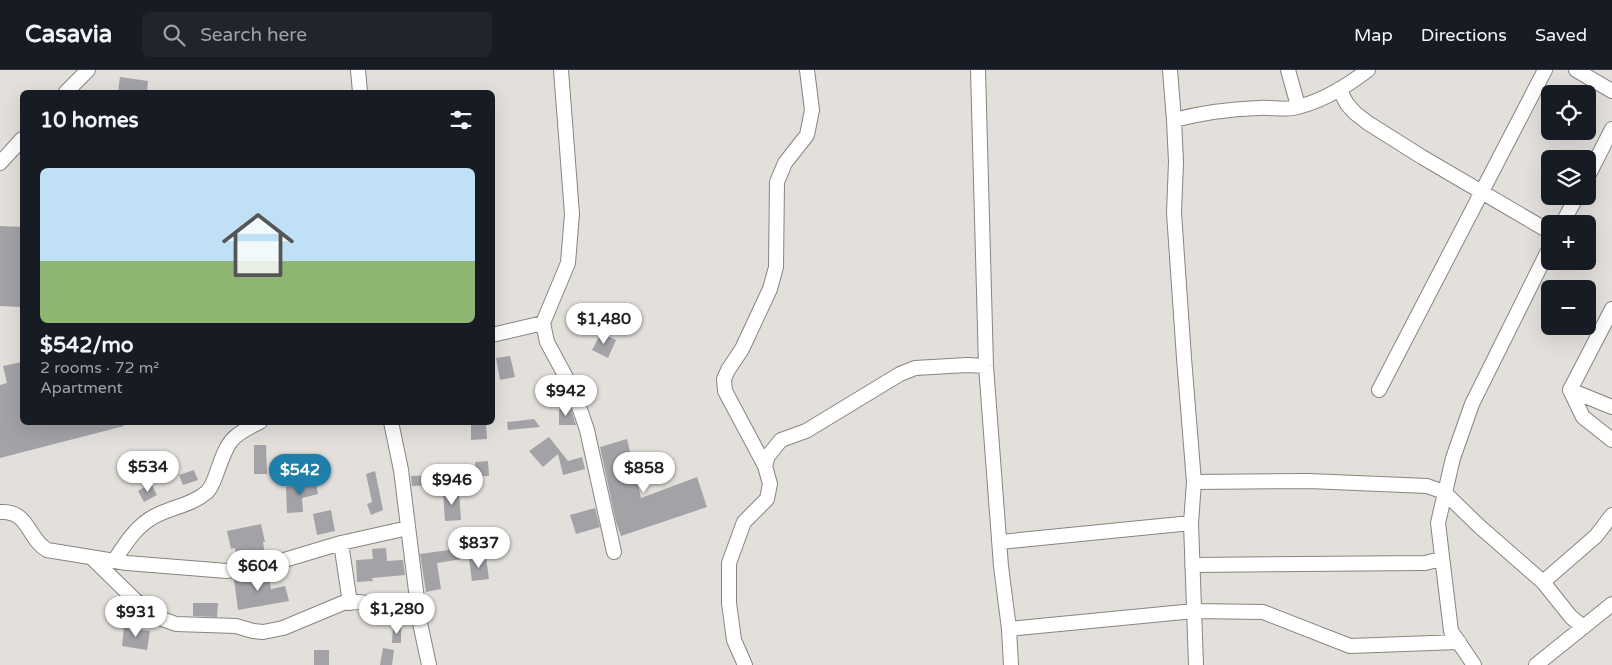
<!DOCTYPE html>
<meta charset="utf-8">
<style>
body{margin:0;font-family:"Varela Round",sans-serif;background:#20242c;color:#f1f3f6;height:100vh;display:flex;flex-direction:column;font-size:19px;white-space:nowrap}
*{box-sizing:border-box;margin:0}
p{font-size:16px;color:#9ea1a6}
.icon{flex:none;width:28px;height:28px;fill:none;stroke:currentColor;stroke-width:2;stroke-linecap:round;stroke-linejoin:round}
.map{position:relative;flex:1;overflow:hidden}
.side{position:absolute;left:20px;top:20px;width:475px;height:335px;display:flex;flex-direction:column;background:#171b24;border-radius:8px;box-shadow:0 5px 20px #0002}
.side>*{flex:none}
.controls{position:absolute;left:1541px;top:15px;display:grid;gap:10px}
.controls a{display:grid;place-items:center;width:55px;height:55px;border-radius:8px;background:#171b24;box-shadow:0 5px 20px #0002;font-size:25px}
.price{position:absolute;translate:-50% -42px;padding:0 11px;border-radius:18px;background:#fff;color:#222;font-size:16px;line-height:32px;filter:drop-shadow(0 1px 2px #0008)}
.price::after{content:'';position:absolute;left:50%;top:30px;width:15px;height:11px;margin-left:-8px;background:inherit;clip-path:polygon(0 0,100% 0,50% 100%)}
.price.selected{background:#1e7fab;color:#fff}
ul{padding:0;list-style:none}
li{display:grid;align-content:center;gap:10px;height:265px;padding:0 20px}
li+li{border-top:1px solid #363941}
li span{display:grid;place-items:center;height:155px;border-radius:8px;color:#555}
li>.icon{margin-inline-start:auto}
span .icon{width:90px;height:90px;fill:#fffc;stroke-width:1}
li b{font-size:21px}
h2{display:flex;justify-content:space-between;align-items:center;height:60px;padding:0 20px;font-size:21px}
header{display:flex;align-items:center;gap:30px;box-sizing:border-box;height:70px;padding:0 25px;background:#171b24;border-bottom:1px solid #363941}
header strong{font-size:24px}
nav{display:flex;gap:28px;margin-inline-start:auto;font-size:18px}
.search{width:350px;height:45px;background:#20242c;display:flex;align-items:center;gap:12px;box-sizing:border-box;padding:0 18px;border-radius:8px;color:#9ea1a6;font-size:19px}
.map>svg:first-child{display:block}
</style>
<header>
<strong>Casavia</strong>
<div class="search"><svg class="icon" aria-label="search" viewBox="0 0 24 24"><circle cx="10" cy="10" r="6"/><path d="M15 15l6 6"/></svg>Search here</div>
<nav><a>Map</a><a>Directions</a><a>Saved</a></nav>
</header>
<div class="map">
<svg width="1612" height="595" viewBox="0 0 1612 595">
<rect width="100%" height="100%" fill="#e3e0dc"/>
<path fill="#a2a2a7" d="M120,7L148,11L147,22H118Z
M0,156L22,157L21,237L0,236Z
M601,263L616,270L608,288L592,280Z
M510,286L515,307L500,310L496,288Z
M22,292V352H123L124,356L0,388V315L7,313L3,296Z
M559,339H571L576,355H559Z
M534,349L540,357L508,360L507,352Z
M471,354H486L487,369L471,370Z
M549,367L568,391L582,387L585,399L563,405L558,384L543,397L529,381Z
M627,369L641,428L697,407L707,437L621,466L616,452L600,377Z
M254,375H266L267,404H254Z
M488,391L489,406H476L475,392Z
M194,400L198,410L183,415L179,405Z
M375,401L383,440L371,445L367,434L372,432L366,404Z
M434,405L435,415L412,416L411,406Z
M315,409L318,424L302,428L303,442L287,443L286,417L305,414V411Z
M151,413L157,425L144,432L138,421Z
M459,421L461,450L445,451L443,422Z
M595,438L600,457L576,464L570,445Z
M331,440L335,461L317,465L313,444Z
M261,454L265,472H263L265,485L237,490L235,478L231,479L227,461Z
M467,476L469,488L437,493L441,519L426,522L420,484L449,480L448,478Z
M386,478L387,491L403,490L405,505L372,508L373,511L357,512L356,490L373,489L372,479Z
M486,487L489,509L472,511L469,489Z
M268,502L271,519L285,516L289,531L238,540L234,509Z
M193,533H218L217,547L193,546Z
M124,557L150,561L147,580L122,576Z
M393,557H401V573H392Z
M383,578L394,580L392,595H380Z
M314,580H329V595H314Z"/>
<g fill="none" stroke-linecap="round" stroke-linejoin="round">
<g stroke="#878580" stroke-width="16">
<path id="minor" d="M358,0L360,22
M978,0L986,296L1001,496L1009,559L1011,595
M1170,0L1174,50L1176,92L1174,143L1184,288L1194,412L1191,453L1196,595
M1288,0L1298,36
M1576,0L1612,21
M1339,19L1347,34L1355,43L1368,53L1422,87L1550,162
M66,22L88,0
M1174,50C1201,43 1231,39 1258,38C1270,37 1282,40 1293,38C1319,33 1347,16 1368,0
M0,93L22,69
M1588,106L1612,59
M1562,154L1577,126
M1612,239L1570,320L1583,347L1612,370
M543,253L568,193L572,144L561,0
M492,265L543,253L547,272L574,322L587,360L614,482
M1379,320L1545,0
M1570,320L1612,337
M391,352L401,400L420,553L429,595
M765,396L768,386L781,370L806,361L900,304L915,298L967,295L986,296
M1194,412L1309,411L1427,416L1444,422L1479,456L1543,512L1571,547L1583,557
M0,442C29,440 27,468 47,480L127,493L227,501L281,491L341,473L408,458
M1000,472L1191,453
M341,473L350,533
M91,487L135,530L159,548L176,554L236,556L253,561L263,562L283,558L343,533L359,532L418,539
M114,491C125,474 137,455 155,446C172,437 192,435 207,422C212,417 215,408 217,402C228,371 230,366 260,352
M1192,495L1425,493L1441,489
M1543,512L1596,466L1612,445
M1009,559L1194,541L1263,542L1350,576L1459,572
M745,595L734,570L729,533V493L744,452L767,429L770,414L765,396L725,321L724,309L728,300L742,279L770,219L776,197L777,112L785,93L807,65L812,40L807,0
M1474,595L1451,561L1438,453L1453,388L1472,334L1550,177
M1536,595L1612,534"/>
</g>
<use href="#minor" stroke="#fff" stroke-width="14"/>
</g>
</svg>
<div class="controls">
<a><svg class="icon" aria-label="locate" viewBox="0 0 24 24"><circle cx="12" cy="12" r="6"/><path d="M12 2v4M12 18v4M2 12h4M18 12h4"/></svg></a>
<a><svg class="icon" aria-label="layers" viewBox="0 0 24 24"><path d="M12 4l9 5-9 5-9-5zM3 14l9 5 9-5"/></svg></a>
<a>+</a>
<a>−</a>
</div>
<b class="price" style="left:604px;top:275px">$1,480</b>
<b class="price" style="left:566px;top:347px">$942</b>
<b class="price" style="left:148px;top:423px">$534</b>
<b class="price" style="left:644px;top:424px">$858</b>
<b class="price selected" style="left:300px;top:426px">$542</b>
<b class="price" style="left:452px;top:436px">$946</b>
<b class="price" style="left:479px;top:499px">$837</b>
<b class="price" style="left:258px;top:522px">$604</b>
<b class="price" style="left:397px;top:565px">$1,280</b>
<b class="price" style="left:136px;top:568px">$931</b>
<section class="side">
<h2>10 homes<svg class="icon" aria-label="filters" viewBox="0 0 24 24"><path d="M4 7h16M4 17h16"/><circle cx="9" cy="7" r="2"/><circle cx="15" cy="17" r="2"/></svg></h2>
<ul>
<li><span style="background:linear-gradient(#bfe0f5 60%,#8fb573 0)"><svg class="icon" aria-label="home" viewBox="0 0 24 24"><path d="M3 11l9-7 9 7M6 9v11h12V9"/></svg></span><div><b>$542/mo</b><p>2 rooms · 72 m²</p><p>Apartment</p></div></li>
</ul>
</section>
</div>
